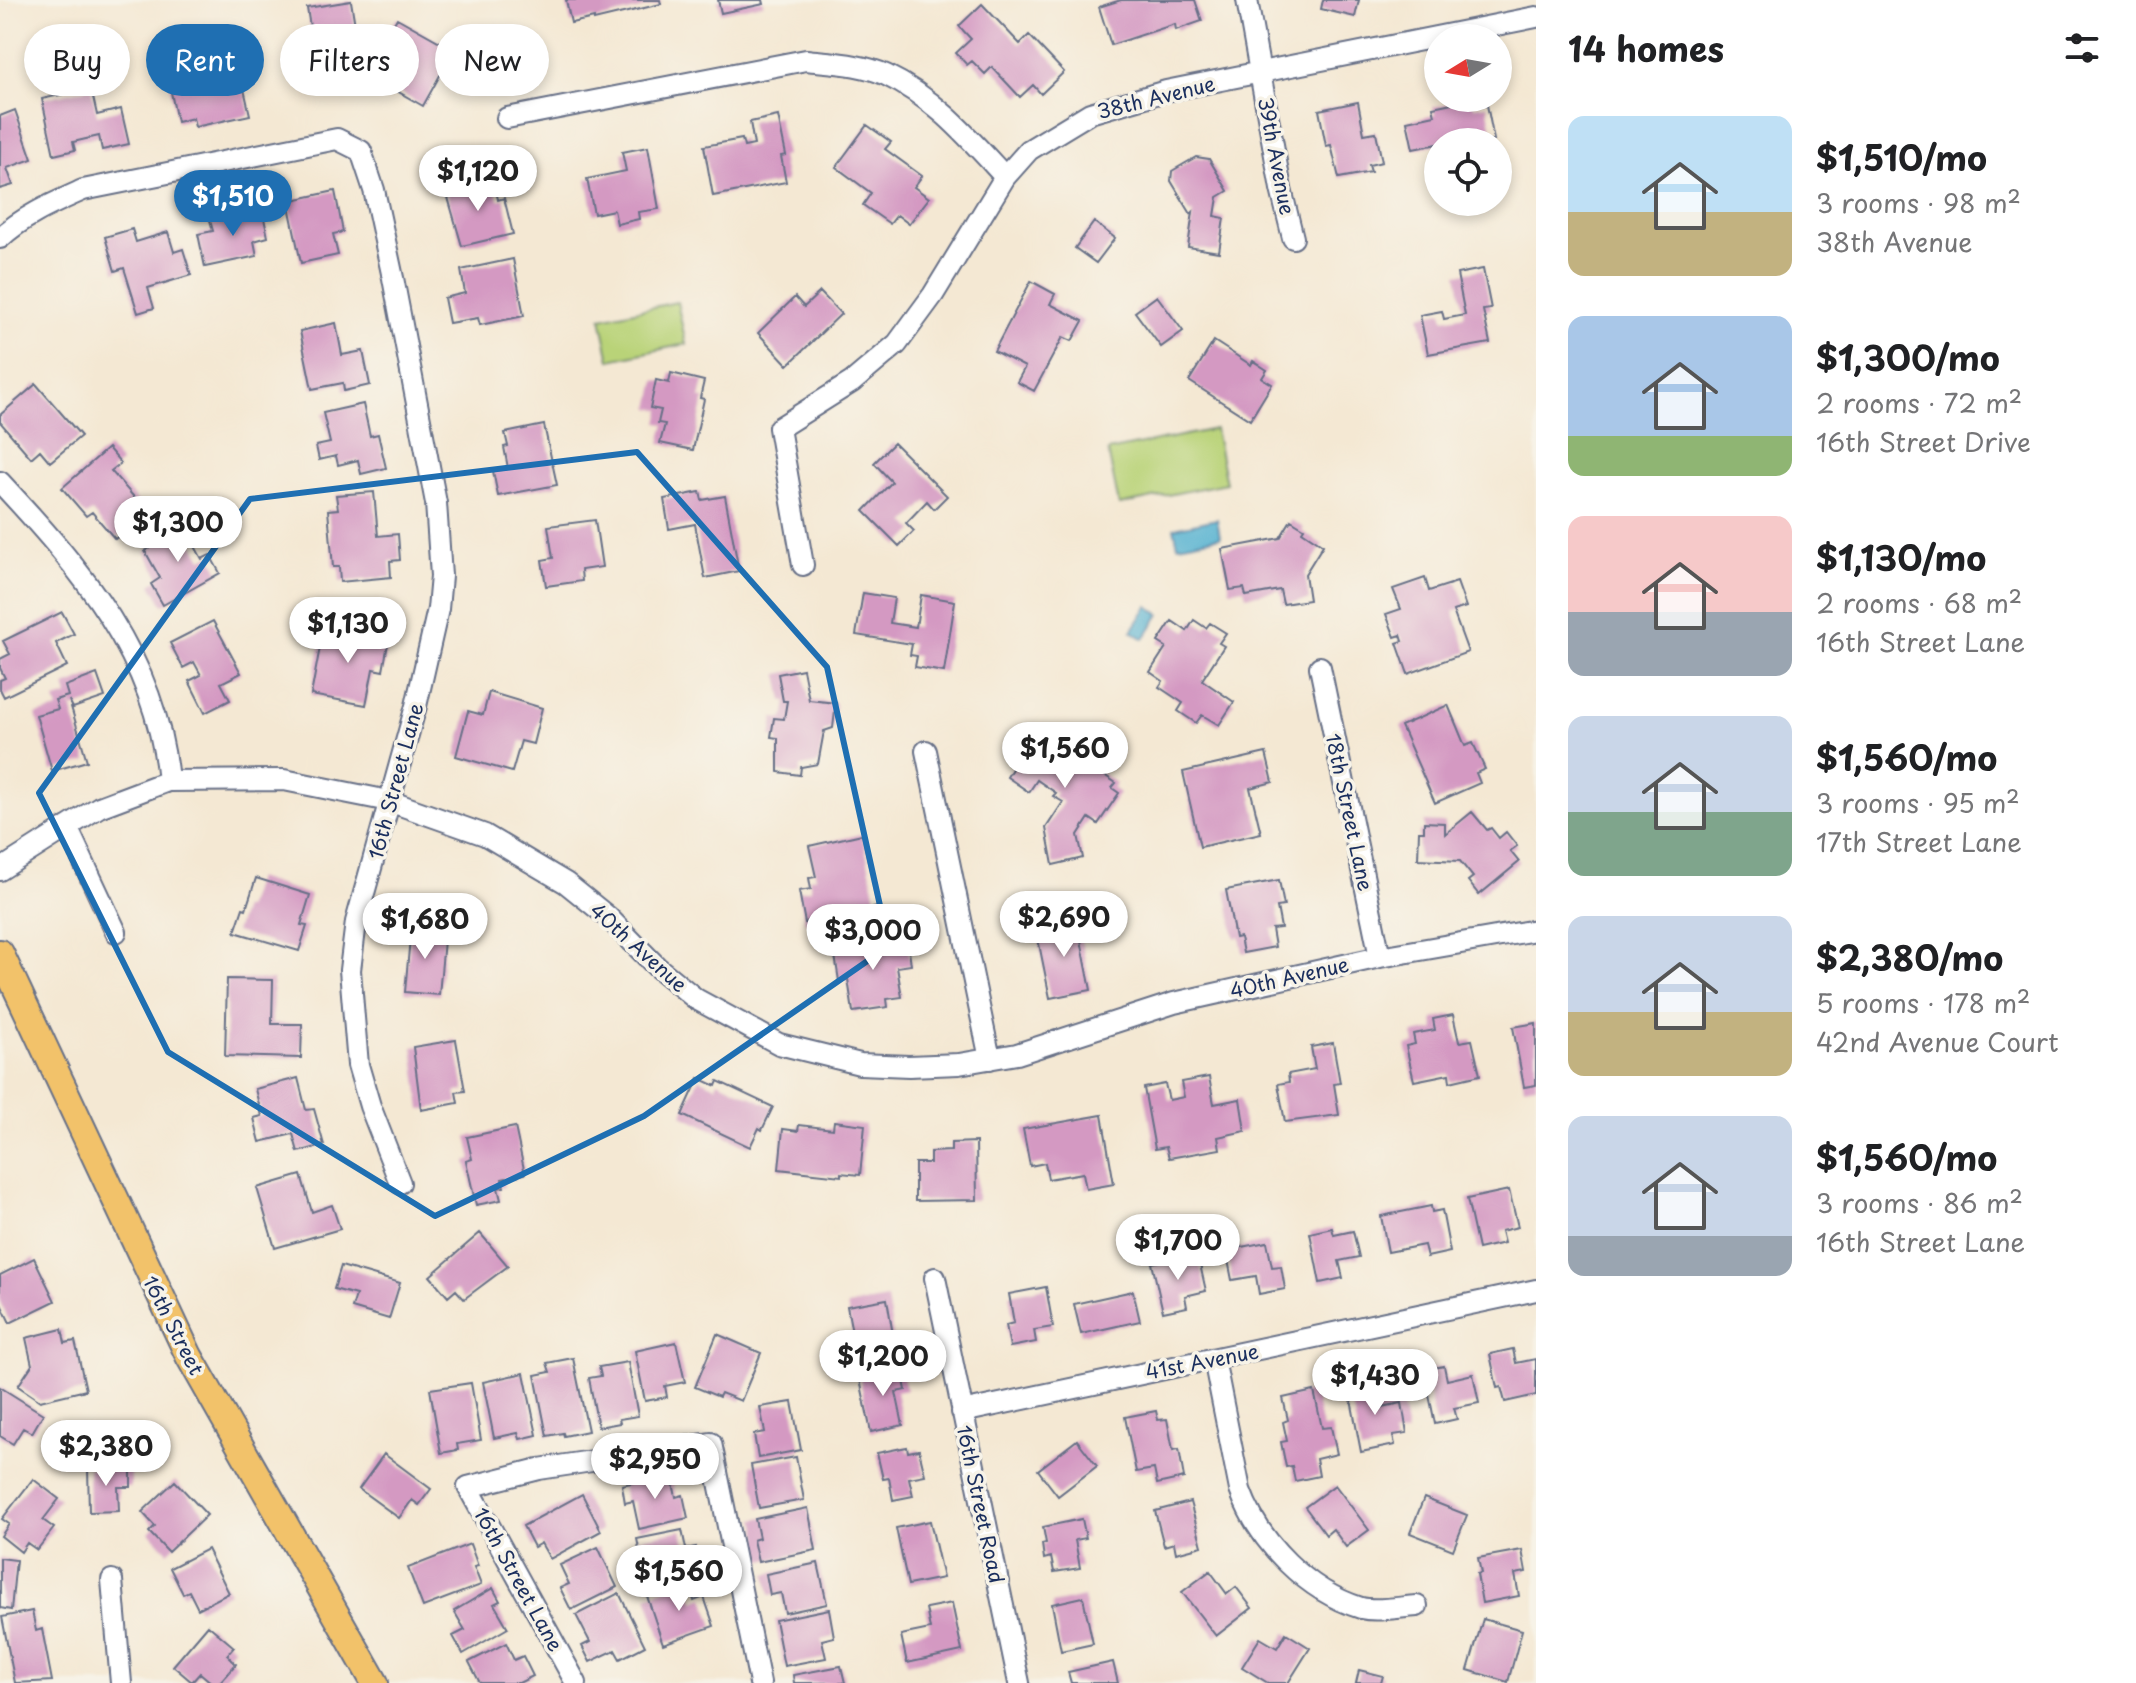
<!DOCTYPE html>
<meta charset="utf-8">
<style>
body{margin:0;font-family:"Playpen Sans",sans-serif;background:#f2f2f2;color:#202124;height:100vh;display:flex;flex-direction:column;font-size:30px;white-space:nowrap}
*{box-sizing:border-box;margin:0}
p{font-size:26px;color:#757577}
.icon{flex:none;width:44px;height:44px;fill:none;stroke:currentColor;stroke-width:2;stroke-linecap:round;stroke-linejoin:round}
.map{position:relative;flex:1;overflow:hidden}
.sheet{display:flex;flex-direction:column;background:#fff;width:600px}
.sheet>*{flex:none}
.top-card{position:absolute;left:24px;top:24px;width:760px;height:72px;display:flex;gap:16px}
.needle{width:52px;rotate:259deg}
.tools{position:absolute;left:1424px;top:24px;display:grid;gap:16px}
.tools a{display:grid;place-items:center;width:88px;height:88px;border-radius:50%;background:#fff;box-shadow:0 4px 12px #0003;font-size:40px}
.price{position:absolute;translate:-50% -68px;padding:0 18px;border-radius:28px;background:#fff;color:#222;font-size:26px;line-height:52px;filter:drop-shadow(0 2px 4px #0008)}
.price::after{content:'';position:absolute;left:50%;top:48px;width:24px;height:18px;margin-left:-12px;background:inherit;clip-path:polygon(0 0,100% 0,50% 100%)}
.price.selected{background:#1f6fb2;color:#fff}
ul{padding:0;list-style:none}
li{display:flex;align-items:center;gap:24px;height:200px;padding:0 32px}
li span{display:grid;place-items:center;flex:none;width:224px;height:160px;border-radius:16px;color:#555}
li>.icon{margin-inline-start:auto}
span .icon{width:96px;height:96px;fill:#fffc;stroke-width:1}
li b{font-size:34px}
h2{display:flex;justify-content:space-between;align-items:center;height:96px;padding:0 32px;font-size:34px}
.tag{padding:0 28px;border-radius:36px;background:#fff;box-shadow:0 4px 12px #0003;font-size:28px;line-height:72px}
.tag.selected{background:#1f6fb2;color:#fff}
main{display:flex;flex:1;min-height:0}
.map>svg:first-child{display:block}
</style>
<main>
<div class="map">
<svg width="1536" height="1683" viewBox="0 0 1536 1683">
<rect width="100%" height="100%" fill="#f7f3e8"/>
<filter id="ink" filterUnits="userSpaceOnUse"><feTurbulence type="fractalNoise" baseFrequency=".0125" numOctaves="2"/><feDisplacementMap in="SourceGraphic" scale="16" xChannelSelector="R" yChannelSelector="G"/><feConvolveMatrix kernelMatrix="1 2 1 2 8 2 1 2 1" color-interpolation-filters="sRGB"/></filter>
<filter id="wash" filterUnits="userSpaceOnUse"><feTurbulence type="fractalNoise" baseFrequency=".006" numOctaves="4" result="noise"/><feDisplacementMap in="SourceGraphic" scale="32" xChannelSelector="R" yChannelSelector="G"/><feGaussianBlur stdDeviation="1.8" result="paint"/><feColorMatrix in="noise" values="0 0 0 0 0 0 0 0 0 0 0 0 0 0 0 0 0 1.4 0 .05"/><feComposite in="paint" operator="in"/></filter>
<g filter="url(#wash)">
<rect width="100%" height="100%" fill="#f4e8d3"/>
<path fill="#b9d378" stroke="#6a816b" stroke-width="2" d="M677,302L686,344L610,360L601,318Z
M1215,429L1226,483L1119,505L1108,451Z"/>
<path fill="#51b0d0" stroke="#367097" stroke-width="2" d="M1217,519L1220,537L1178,545L1174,528Z
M1148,606L1160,614L1144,639L1132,631Z"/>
<g id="blocks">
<path fill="#d499c2" d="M566,0H660L661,4L594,20V18L571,23Z
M718,0H763L764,4L721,13Z
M1121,0H1195L1202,21L1176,30L1175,24L1111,45L1099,7Z
M1323,0H1359L1355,17L1321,9Z
M351,1L361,62L339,66L341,77L308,83L302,48L313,46L307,8Z
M982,4L1020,44L1029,35L1064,72L1041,94L1033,85L1020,97L992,67L985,74L972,61L967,65L956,53L971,39L959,26Z
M397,18L454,50L423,106L397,91L404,78L373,61Z
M225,70L230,92L244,89L250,115L195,127L193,118L177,122L169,82Z
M91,88L97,115L121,109L129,144L102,150L99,136L73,142L75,150L54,155L42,99Z
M1451,98H1472L1474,107L1487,105L1494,140L1473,142L1472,137L1413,149L1407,121L1435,115L1433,107L1452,103Z
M1358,102L1364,134L1376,132L1382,162L1369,165L1371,172L1339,178L1331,145L1326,146L1319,110Z
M15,110L32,159L7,168L13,185L0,189V116Z
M778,116L786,155L781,156L786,182L713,196L704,146L742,139L744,147L754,145L750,122Z
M867,125L891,142L885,149L922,176L914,187L929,198L909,224L897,215L890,224L863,205L871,193L836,167Z
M648,147L659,209L638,212L639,219L617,224L614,210L594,214L587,179L626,171L622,152Z
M1196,157L1209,159L1228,191L1218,197L1215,216L1224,218L1219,252L1188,247L1193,212L1191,214L1171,181L1172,171Z
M480,179L484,193L496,190L498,200L504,198L513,234L462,246L445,187Z
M335,191L343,232L333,234L338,255L301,263L288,201Z
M262,209L268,237L254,241L257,256L205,267L198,234L213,231L210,220Z
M1094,222L1115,238L1096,263L1075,248Z
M132,229L136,242L168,232L174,252L183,249L191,275L148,288L154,308L138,313L124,268L115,271L105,237Z
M513,259L524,316L480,325L478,318L449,323L444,298L465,293L461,270Z
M1483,269L1491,309L1483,310L1490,343L1428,354L1420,315L1442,311L1444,319L1465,315L1457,274Z
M1031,281L1055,294L1050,304L1083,321L1072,341L1063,337L1034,391L1017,382L1025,367L994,351Z
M820,292L841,314L788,365L758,333L795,297L804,307Z
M1157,296L1183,331L1161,347L1135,312Z
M336,323L342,355L363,351L370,385L344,391L343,383L312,389L300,331Z
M1214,341L1251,365L1253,361L1267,370L1262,378L1272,384L1250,420L1189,381Z
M671,373L704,381L700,398L704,399L693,450L660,443L665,424L658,423L661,410L650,408L656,380L669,383Z
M36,384L81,436L50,462L40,450L31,458L0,422V415Z
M363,404L370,436L378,434L386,468L361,474L358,460L338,465L336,456L319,460L316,446L330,443L323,413Z
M544,425L557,485L498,496L493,471L508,468L504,447L508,446L505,433Z
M894,443L947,496L934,509L927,501L906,523L914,531L899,546L864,511L892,482L874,463Z
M108,448L121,463L111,471L147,512L115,539L92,512L86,516L62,488Z
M374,492L378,536L398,534L400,560L390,561L391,577L340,582L339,567H333L328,510L338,509L336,495Z
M700,492L702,500L725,496L739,571L705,578L695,524L669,529L664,499Z
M595,520L602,567L581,570L582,581L546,586L542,560L553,558L548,526Z
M1291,520L1304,528L1302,531L1323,545L1305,574L1309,600L1283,604L1280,590L1246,596L1244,588L1230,590L1222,549L1280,538Z
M181,521L202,559L210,555L220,573L163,605L151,584L160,578L145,551L157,544L153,537Z
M1425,578L1429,591L1457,582L1466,607L1453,611L1468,652L1408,674L1397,643L1403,641L1401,635L1395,637L1386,614L1401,609L1393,589Z
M863,593L894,598L890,623L916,627L921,595L955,601L944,672L915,667L917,656L910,655L912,644L856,635Z
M62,612L74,634L56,643L67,666L4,697L0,689V680L5,678L0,668V659L10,654L3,641Z
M1194,620L1206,628L1210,623L1226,633L1219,643L1224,646L1202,680L1234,702L1219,725L1202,715L1196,723L1178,711L1183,703L1159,687L1163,681L1150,672L1166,647L1158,642L1172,621L1187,631Z
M213,621L241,673L221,683L230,700L205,713L189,681L201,675L194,662L183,668L170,643Z
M324,626L389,638L383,671L373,669L366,705L311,695Z
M803,669L809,700L836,703L833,728L824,731L818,764L801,767L800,775L778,772V738L771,737L774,718L784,719L787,701H783L778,674Z
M97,674L105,697L73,708L69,700L87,761L52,771L36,715L58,709L55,700L68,696L65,686Z
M489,692L542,708L533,744L521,741L512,772L456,756L468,711L483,715Z
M1448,705L1465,746L1473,743L1485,769L1476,773L1480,783L1435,803L1401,726Z
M1038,736L1054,746L1060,737L1086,754L1090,749L1102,758L1095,769L1116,783L1112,788L1119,793L1098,824L1089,818L1078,835L1083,858L1053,865L1046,828L1063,802L1053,796L1056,793L1037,780L1029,792L1007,777L1015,764L1011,761L1023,742L1031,747Z
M1266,753L1273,782L1250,788L1261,833L1200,847L1183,772Z
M1472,812L1487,830L1491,828L1499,838L1506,832L1517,846L1510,851L1519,862L1479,895L1468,881L1473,877L1460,861L1418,859L1419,831H1424V822L1445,823V834Z
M862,834L878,907L805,923L799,891L811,889L809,878L816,877L809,846Z
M256,878L310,895L301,925L307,926L299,951L235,932L243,908L246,909Z
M1279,880L1284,906L1277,907L1281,928L1272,929L1275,947L1243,953L1240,937L1235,938L1226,890Z
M1077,920L1091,990L1050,998L1036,929Z
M411,927L445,929L439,995L405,992Z
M907,938L911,965L897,967L902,997L887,999L888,1007L853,1012L848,979L839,981L834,949Z
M227,979L273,980L272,1024H302L301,1058L225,1056Z
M1453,1015L1459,1042L1472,1040L1480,1075L1450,1082L1449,1074L1414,1081L1406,1046L1415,1044L1413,1034L1435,1030L1433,1019Z
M1536,1023V1085L1524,1087L1513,1027Z
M456,1040L465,1091L456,1092L458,1103L421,1110L413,1047Z
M1333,1043L1340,1083L1334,1084L1339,1115L1285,1122L1278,1084L1289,1082L1288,1074L1315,1069L1311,1047Z
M1209,1077L1214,1104L1240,1099L1245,1131L1218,1137L1220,1149L1169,1158L1166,1147L1155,1149L1144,1088L1165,1084L1169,1100L1184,1097L1181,1082Z
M298,1078L306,1110L314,1109L324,1145L298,1152L293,1134L260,1142L254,1118L262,1116L255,1089Z
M699,1078L716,1086L718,1081L773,1107L762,1130L759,1128L750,1147L682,1115Z
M1102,1115L1114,1184L1086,1189L1083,1173L1048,1179L1045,1163L1030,1166L1023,1129Z
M834,1121L865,1125L860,1175L841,1173V1176L779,1169L783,1129L798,1131L799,1125L833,1129Z
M515,1127L525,1174L502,1179L504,1187L498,1188L501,1200L476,1205L466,1161L472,1159L467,1137Z
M976,1142L977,1200L915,1201V1163H930V1152L951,1151V1143Z
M301,1175L312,1212L332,1205L340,1229L275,1248L257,1188Z
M1509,1190L1518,1227L1501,1231L1504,1243L1478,1249L1467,1199Z
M1431,1206L1432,1212L1442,1210L1450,1252L1427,1257L1424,1245L1388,1252L1381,1216Z
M1332,1228L1334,1235L1353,1231L1359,1257L1339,1261L1343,1278L1320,1283L1310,1233Z
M480,1233L508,1266L464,1299L456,1290L448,1297L430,1276Z
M1267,1242L1272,1267L1281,1266L1285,1289L1259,1294L1256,1276L1232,1280L1226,1250Z
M1178,1257L1180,1265L1199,1260L1206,1291L1185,1296L1187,1307L1163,1312L1152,1263Z
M34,1258L55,1301L10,1323L0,1302V1275Z
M341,1266L400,1283L389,1319L352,1308L356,1295L334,1289Z
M1046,1287L1053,1327L1034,1330L1036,1342L1010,1347L1006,1325L1014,1323L1009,1294Z
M1133,1291L1140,1321L1081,1334L1074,1304Z
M887,1299L895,1347L856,1354L847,1306Z
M62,1329L65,1343L75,1341L86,1390L40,1401L18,1386L32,1365L26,1338Z
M717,1334L761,1353L741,1401L721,1393L719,1397L695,1387Z
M676,1342L685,1382L665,1386L667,1397L645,1401L635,1351Z
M1513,1349L1516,1363L1536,1359V1395L1505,1402L1501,1387L1497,1388L1490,1354Z
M573,1358L588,1431L564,1436L563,1433L547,1436L535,1375L550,1372L547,1363Z
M628,1362L638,1416L619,1419L620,1423L598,1427L589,1378L601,1376L599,1367Z
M901,1366L906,1390L896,1392L903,1425L871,1432L859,1375Z
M1444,1366L1447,1380L1473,1374L1479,1403L1454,1408L1457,1419L1435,1424L1424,1370Z
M524,1373L537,1435L520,1439L518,1433L494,1438L483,1382Z
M1377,1379L1382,1407L1402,1403L1407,1433L1393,1435L1395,1445L1361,1452L1348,1384Z
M471,1383L481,1440L457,1444L458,1450L441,1453L430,1389Z
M0,1387L43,1414L32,1433L23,1428L13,1444L0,1436Z
M1314,1391L1322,1428L1331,1427L1337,1454L1316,1459L1319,1476L1295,1481L1292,1466L1286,1467L1281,1442L1287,1441L1283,1422L1288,1420L1283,1398Z
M792,1402L801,1450L758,1458L754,1434L765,1432L760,1407Z
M1156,1411L1158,1420L1167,1419L1173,1450L1179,1449L1184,1478L1157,1484L1154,1469L1136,1472L1125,1417Z
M1077,1440L1097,1466L1058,1496L1038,1470Z
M907,1447L908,1452L919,1450L925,1475L909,1478L913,1496L893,1500L889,1478L883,1479L877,1453Z
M384,1454L431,1489L419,1505L412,1500L399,1518L359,1489Z
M796,1457L804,1500L759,1508L751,1465Z
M88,1468H119V1471H131V1487H118L119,1511L89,1512Z
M671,1474L676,1497L683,1495L688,1518L639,1529L633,1501L625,1503L622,1485Z
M33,1479L59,1499L43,1520L54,1528L37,1550L27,1543L21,1552L1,1536L9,1524L2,1519Z
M175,1481L207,1515L168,1552L149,1532L155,1526L142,1512Z
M1335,1485L1369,1530L1346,1547L1333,1529L1326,1535L1305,1507Z
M582,1494L601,1531L550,1559L541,1543L534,1547L523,1526Z
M1424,1498L1467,1515L1453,1550L1410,1533Z
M1190,1502L1202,1546L1176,1553L1174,1543L1164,1546L1155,1511Z
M808,1508L816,1550L758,1562L753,1540L759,1538L755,1519Z
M1082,1519L1086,1538L1075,1540L1080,1568L1054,1572L1051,1557L1044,1559L1042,1544L1046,1543L1043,1527Z
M930,1521L943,1578L908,1585L896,1528Z
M682,1530L686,1549L696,1547L701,1570L646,1581L637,1539Z
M470,1544L478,1566L474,1567L481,1585L423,1607L408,1568Z
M598,1547L617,1587L571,1610L560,1588L569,1584L560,1565Z
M207,1549L229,1593L198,1609L189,1591L183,1594L170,1568Z
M1522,1550L1526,1572L1515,1574L1519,1596L1482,1603L1477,1574L1481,1573L1478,1558Z
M0,1558L16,1560L11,1610L0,1608Z
M818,1563L827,1604L785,1613L781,1593L770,1595L766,1574Z
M1210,1571L1227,1594L1236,1587L1252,1608L1216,1636L1182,1592Z
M688,1581L694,1601L704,1597L714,1626L663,1644L647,1596Z
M493,1588L500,1601L494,1604L508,1628L463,1654L453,1636L465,1630L454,1611Z
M619,1593L645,1646L620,1659L615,1650L590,1662L582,1646L590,1642L576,1615Z
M1083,1597L1093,1644L1061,1651L1052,1604Z
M952,1603L962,1651L907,1663L901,1635L930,1629L926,1608Z
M829,1609L834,1637L822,1640L826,1658L784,1666L775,1620Z
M32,1611L36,1631L42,1629L52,1681L15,1683L2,1617Z
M1483,1619L1522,1630L1508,1682L1468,1670Z
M208,1625L234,1647L227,1655L236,1664L219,1683H212L200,1673L192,1682L173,1666Z
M1286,1633L1310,1648L1288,1683H1268L1242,1667L1260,1638L1277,1648Z
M506,1643L514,1660L523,1656L533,1676L519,1683H480L469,1662Z
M1113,1662L1118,1683H1071L1068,1672Z
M841,1666L845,1683H794L793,1675Z
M1359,1670L1383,1676L1381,1683H1356Z"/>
</g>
</g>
<g filter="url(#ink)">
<use href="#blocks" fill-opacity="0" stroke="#677087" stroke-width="2"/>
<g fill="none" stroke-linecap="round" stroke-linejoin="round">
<g stroke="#677087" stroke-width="24">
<path id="minor" d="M1247,0L1281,189L1293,238
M507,118L806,60C832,63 863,64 886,75C935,98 969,138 1005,177
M0,238C23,216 54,203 83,190L337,139L361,151L374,190L393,278L436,503L441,576L438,609L416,706L356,922L350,970L358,1065L370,1106L400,1183
M0,482C81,569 157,657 168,781
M803,565L779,428L852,382L897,344L933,295L1005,177L1029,150L1090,113L1166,91L1536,17
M1320,667L1380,957
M926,751L990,1059
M67,827L116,932
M0,870L99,807L168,781L284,780L389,801L485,835L566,883L607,916L657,967L696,999L779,1044L860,1064L909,1066L959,1064L1017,1054L1174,1003L1380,957L1536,930
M935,1278L1019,1683
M1214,1359L1240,1490C1259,1543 1307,1591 1361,1608C1377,1612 1400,1607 1417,1606
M962,1412L1536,1290
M112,1580L121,1683
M576,1683L468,1487L539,1469L711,1443L760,1683"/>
</g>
<g stroke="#677087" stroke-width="30">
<path id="major" d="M0,953L189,1356L375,1683"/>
</g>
<use href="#minor" stroke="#fff" stroke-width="20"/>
<use href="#major" stroke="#f2c26a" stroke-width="26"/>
</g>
</g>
<path fill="none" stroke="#1f6fb2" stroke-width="6" stroke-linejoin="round" d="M637,452L827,667L889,946L644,1116L435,1216L168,1052L39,793L250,499Z"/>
<g text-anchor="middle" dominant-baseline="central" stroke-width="7" stroke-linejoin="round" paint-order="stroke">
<g font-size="20" fill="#1b2f5e" stroke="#f7f3e8">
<text transform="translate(1156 97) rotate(-14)">38th Avenue</text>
<text transform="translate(1277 156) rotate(79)">39th Avenue</text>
<text transform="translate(395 781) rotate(-75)">16th Street Lane</text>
<text transform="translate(1350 812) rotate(78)">18th Street Lane</text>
<text transform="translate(639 947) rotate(42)">40th Avenue</text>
<text transform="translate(1289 977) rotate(-13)">40th Avenue</text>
<text transform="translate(174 1325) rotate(63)">16th Street</text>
<text transform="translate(1202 1361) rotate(-11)">41st Avenue</text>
<text transform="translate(981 1504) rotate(78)">16th Street Road</text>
<text transform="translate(519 1579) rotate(61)">16th Street Lane</text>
</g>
</g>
</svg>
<div class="tools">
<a><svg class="needle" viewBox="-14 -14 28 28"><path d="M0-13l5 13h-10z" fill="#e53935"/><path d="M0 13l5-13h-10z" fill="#757577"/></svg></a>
<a><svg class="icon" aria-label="locate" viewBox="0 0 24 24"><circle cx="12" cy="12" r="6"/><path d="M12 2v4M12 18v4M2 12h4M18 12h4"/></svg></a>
</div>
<b class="price" style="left:478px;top:213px">$1,120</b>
<b class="price selected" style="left:233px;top:238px">$1,510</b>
<b class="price" style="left:178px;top:564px">$1,300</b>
<b class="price" style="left:348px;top:665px">$1,130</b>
<b class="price" style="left:1065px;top:790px">$1,560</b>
<b class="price" style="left:1064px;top:959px">$2,690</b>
<b class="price" style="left:425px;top:961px">$1,680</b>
<b class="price" style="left:873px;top:972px">$3,000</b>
<b class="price" style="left:1178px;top:1282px">$1,700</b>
<b class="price" style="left:883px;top:1398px">$1,200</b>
<b class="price" style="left:1375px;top:1417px">$1,430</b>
<b class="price" style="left:106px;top:1488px">$2,380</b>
<b class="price" style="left:655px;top:1501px">$2,950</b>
<b class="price" style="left:679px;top:1613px">$1,560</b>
<div class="top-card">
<a class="tag">Buy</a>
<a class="tag selected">Rent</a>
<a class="tag">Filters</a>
<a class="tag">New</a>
</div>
</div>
<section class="sheet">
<h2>14 homes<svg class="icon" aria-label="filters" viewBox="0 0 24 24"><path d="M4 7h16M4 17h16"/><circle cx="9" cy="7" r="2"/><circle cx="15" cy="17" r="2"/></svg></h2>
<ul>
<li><span style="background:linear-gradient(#bfe0f5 60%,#c2b280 0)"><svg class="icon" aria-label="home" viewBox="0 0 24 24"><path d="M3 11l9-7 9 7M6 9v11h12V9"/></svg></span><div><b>$1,510/mo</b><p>3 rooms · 98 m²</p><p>38th Avenue</p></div></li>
<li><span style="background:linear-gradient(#a9c7e8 75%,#8fb573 0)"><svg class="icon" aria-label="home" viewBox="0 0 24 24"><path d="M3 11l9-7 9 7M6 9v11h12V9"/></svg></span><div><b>$1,300/mo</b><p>2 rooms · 72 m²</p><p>16th Street Drive</p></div></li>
<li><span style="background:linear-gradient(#f6c9c9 60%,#9aa5b1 0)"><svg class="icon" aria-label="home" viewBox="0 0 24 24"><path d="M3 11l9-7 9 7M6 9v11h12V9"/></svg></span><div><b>$1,130/mo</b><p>2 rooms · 68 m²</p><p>16th Street Lane</p></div></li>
<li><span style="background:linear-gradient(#c9d6e8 60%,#7fa58c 0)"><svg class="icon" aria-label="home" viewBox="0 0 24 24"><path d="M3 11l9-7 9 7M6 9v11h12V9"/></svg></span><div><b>$1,560/mo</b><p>3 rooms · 95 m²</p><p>17th Street Lane</p></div></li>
<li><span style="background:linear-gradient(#c9d6e8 60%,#c2b280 0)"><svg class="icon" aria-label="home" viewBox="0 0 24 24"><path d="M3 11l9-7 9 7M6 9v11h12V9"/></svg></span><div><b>$2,380/mo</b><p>5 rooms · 178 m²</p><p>42nd Avenue Court</p></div></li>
<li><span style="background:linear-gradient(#c9d6e8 75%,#9aa5b1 0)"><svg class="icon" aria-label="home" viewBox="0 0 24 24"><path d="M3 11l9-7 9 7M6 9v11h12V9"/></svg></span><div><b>$1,560/mo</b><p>3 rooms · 86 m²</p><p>16th Street Lane</p></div></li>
</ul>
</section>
</main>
